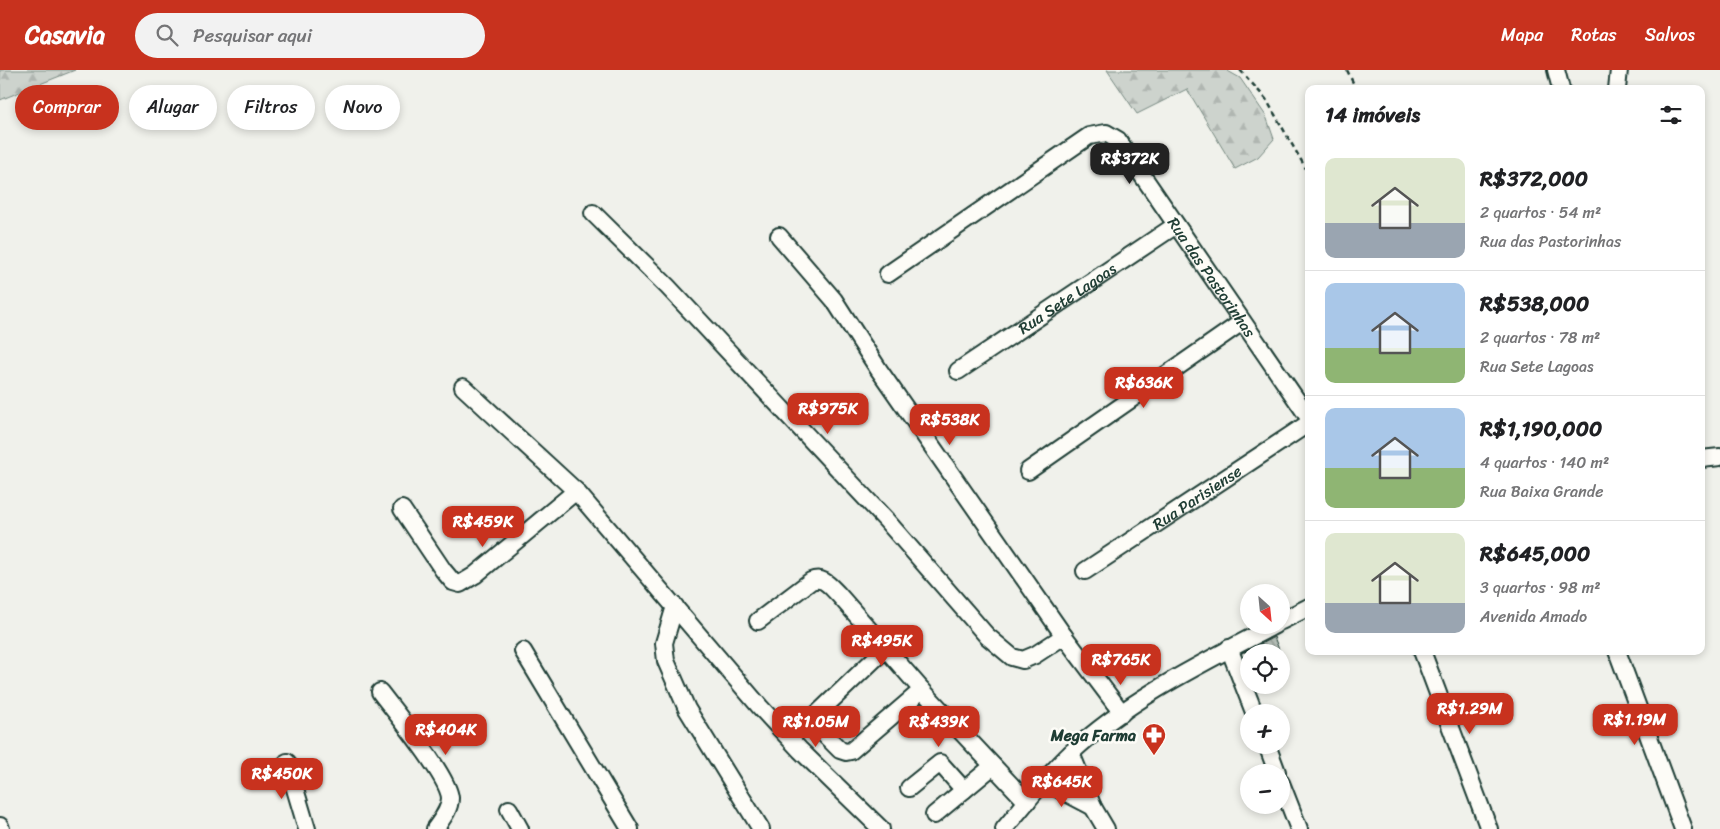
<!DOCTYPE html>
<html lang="pt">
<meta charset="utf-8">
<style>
body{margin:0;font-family:Sriracha,sans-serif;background:#f2f2f2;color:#202124;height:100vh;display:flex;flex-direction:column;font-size:19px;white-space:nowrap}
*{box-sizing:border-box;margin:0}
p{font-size:16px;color:#757577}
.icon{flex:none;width:28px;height:28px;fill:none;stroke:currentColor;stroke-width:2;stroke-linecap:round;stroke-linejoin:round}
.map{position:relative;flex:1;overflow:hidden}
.side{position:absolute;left:1305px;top:15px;width:400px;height:570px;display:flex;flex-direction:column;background:#fff;border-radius:10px;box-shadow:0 2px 8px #0003}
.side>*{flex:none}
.top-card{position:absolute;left:15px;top:15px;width:475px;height:45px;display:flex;gap:10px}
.needle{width:32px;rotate:153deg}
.fabs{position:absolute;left:1240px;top:514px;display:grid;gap:10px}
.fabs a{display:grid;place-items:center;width:50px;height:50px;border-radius:50%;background:#fff;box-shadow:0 2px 8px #0003;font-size:25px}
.price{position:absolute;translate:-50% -42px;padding:0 11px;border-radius:10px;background:#c8321e;color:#fff;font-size:16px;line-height:32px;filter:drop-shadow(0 1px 2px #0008)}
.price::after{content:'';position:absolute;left:50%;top:30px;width:15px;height:11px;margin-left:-8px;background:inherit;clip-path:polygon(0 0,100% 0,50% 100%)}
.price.current{background:#222;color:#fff}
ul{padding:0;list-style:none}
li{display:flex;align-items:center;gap:15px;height:125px;padding:0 20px}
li+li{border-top:1px solid #e0e0e0}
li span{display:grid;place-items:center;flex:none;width:140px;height:100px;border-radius:10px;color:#555}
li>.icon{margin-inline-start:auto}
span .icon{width:60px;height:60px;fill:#fffc;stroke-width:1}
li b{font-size:21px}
h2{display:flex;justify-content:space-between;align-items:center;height:60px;padding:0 20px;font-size:21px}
.chip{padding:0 18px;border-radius:22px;background:#fff;box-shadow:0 2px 8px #0003;font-size:18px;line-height:45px}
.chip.current{background:#c8321e;color:#fff}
header{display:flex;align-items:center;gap:30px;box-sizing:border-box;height:70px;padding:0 25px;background:#c8321e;color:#fff}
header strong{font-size:24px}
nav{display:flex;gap:28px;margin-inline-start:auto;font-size:18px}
.search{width:350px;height:45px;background:#f2f2f2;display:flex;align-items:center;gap:12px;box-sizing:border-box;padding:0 18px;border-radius:28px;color:#757577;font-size:19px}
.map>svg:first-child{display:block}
</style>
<header>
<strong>Casavia</strong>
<div class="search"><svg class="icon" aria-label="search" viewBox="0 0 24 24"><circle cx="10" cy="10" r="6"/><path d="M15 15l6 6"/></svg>Pesquisar aqui</div>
<nav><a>Mapa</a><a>Rotas</a><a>Salvos</a></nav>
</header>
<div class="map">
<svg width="1720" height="759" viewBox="0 0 1720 759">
<defs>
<pattern id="forest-firs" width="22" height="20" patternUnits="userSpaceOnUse" patternTransform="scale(1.25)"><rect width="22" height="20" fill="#cdd3cd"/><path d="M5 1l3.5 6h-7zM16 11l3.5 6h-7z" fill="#b0b6b1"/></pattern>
<pattern id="building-back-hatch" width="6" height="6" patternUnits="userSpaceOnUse" patternTransform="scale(1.25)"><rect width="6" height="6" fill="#b6bfb8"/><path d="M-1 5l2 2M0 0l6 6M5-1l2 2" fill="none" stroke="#939c96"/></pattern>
</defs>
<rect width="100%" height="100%" fill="#f0f1eb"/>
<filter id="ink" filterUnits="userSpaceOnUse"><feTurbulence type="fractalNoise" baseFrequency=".02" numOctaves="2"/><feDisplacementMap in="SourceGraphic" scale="10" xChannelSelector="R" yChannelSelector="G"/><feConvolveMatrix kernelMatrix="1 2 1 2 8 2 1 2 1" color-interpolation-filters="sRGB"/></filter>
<g filter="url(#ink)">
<path fill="url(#forest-firs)" stroke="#768880" d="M0,0H75L0,30Z
M1107,0H1226L1240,8L1266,46L1274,69L1258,87L1235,99L1187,19L1137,44Z"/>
<path fill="url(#building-back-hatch)" stroke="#1f3d34" d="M1274,567L1280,582H1244L1253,578Z"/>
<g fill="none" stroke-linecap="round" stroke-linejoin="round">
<g stroke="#1f3d34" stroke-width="20">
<g id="minor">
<path d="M1556,0L1561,19"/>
<path d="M1617,19L1619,0"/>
<path d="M593,143L668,217L886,450L987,566L1012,587L1023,590L1035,585L1064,566"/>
<path d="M779,166L834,230L879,300L1064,566L1122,643"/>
<path id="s1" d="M888,204L1089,66L1106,63L1118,70L1309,348"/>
<path id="s2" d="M958,301L1176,155"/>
<path d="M463,317L576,421L760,637L800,680L881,759"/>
<path d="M1701,389L1720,387"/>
<path d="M1028,401L1242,252"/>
<path d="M402,439L443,500L453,512L460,514L475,505L576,421"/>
<path id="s3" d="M1085,501L1309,353"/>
<path d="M675,536L664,573L666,591L687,639L761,759"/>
<path d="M758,551L811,511C823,506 829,515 838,524L922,620L1027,732"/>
<path d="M1281,551L1309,537"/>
<path d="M886,578L817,644L816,650L817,657L840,680L846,682L851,681L922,620"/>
<path d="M1229,578L1254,642"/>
<path d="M523,581L630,759"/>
<path d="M1422,581L1489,759"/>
<path d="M1617,581L1683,759"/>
<path d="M380,622C395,642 449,707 450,728C450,740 441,750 435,759"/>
<path d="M1267,675L1277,702"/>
<path d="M1071,683L1093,737L1106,759"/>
<path d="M287,692L307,759"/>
<path d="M1045,712L1093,737"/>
<path d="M1281,713L1299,759"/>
<path d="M909,718L940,693L964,720"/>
<path d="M509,739L520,759"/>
<path d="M934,745L993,696"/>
<path d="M0,756L1,759"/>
<path d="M1004,759C1026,733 1047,705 1072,682C1130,628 1205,592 1275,555"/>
</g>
</g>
<path stroke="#1f3d34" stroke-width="2.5" stroke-dasharray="5 4" stroke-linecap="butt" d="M1240,0L1266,29L1309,104
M1347,0L1356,19"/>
<use href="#minor" stroke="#fdfcf7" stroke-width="16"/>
</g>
</g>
<defs>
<g id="pharmacy-pin" transform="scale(1.25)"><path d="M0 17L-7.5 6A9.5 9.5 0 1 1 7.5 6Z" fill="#c8321e" stroke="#fdfcf7"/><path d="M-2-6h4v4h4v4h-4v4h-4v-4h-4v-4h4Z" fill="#fff"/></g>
</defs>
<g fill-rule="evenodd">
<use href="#pharmacy-pin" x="1154" y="665"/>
</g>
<g text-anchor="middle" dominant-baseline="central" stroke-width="5" stroke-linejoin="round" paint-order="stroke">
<g font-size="16" fill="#1f3d34" stroke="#fdfcf7">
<text stroke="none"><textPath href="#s1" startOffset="441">Rua das Pastorinhas</textPath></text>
<text stroke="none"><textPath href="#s2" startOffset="131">Rua Sete Lagoas</textPath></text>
<text stroke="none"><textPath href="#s3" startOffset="134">Rua Parisiense</textPath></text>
</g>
<g font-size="16" font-weight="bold" fill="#1f3d34" stroke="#fdfcf7" text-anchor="end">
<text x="1136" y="665">Mega Farma</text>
</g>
</g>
</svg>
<div class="fabs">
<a><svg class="needle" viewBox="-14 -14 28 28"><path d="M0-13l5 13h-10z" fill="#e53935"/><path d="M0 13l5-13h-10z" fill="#757577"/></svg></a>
<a><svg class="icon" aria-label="locate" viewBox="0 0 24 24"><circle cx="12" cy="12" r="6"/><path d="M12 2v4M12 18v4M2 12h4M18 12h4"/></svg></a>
<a>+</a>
<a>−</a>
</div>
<b class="price current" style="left:1130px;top:115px">R$372K</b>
<b class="price" style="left:1144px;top:339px">R$636K</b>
<b class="price" style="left:828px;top:365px">R$975K</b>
<b class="price" style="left:950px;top:376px">R$538K</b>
<b class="price" style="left:483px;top:478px">R$459K</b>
<b class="price" style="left:882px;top:597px">R$495K</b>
<b class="price" style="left:1121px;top:616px">R$765K</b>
<b class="price" style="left:1470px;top:665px">R$1.29M</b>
<b class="price" style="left:1635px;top:676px">R$1.19M</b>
<b class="price" style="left:816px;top:678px">R$1.05M</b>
<b class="price" style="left:939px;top:678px">R$439K</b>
<b class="price" style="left:446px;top:686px">R$404K</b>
<b class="price" style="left:282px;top:730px">R$450K</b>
<b class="price" style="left:1062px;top:738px">R$645K</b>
<div class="top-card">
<a class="chip current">Comprar</a>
<a class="chip">Alugar</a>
<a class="chip">Filtros</a>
<a class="chip">Novo</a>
</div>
<section class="side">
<h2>14 imóveis<svg class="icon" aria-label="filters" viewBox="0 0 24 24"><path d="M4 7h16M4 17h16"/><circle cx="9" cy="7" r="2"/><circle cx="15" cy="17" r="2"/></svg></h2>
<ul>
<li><span style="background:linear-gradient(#dfe7d0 65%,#9aa5b1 0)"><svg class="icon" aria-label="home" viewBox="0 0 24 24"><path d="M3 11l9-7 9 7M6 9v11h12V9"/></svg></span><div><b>R$372,000</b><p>2 quartos · 54 m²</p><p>Rua das Pastorinhas</p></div></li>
<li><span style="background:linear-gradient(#a9c7e8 65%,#8fb573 0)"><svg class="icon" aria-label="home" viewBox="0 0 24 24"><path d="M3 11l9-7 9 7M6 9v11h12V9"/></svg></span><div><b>R$538,000</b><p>2 quartos · 78 m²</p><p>Rua Sete Lagoas</p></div></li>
<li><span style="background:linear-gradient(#a9c7e8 60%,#8fb573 0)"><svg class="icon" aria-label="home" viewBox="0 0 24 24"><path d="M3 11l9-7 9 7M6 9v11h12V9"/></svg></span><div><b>R$1,190,000</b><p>4 quartos · 140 m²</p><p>Rua Baixa Grande</p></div></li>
<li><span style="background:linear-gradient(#dfe7d0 70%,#9aa5b1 0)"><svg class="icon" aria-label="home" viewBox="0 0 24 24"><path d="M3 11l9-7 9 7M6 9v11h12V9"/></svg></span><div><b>R$645,000</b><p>3 quartos · 98 m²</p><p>Avenida Amado</p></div></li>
</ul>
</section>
</div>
